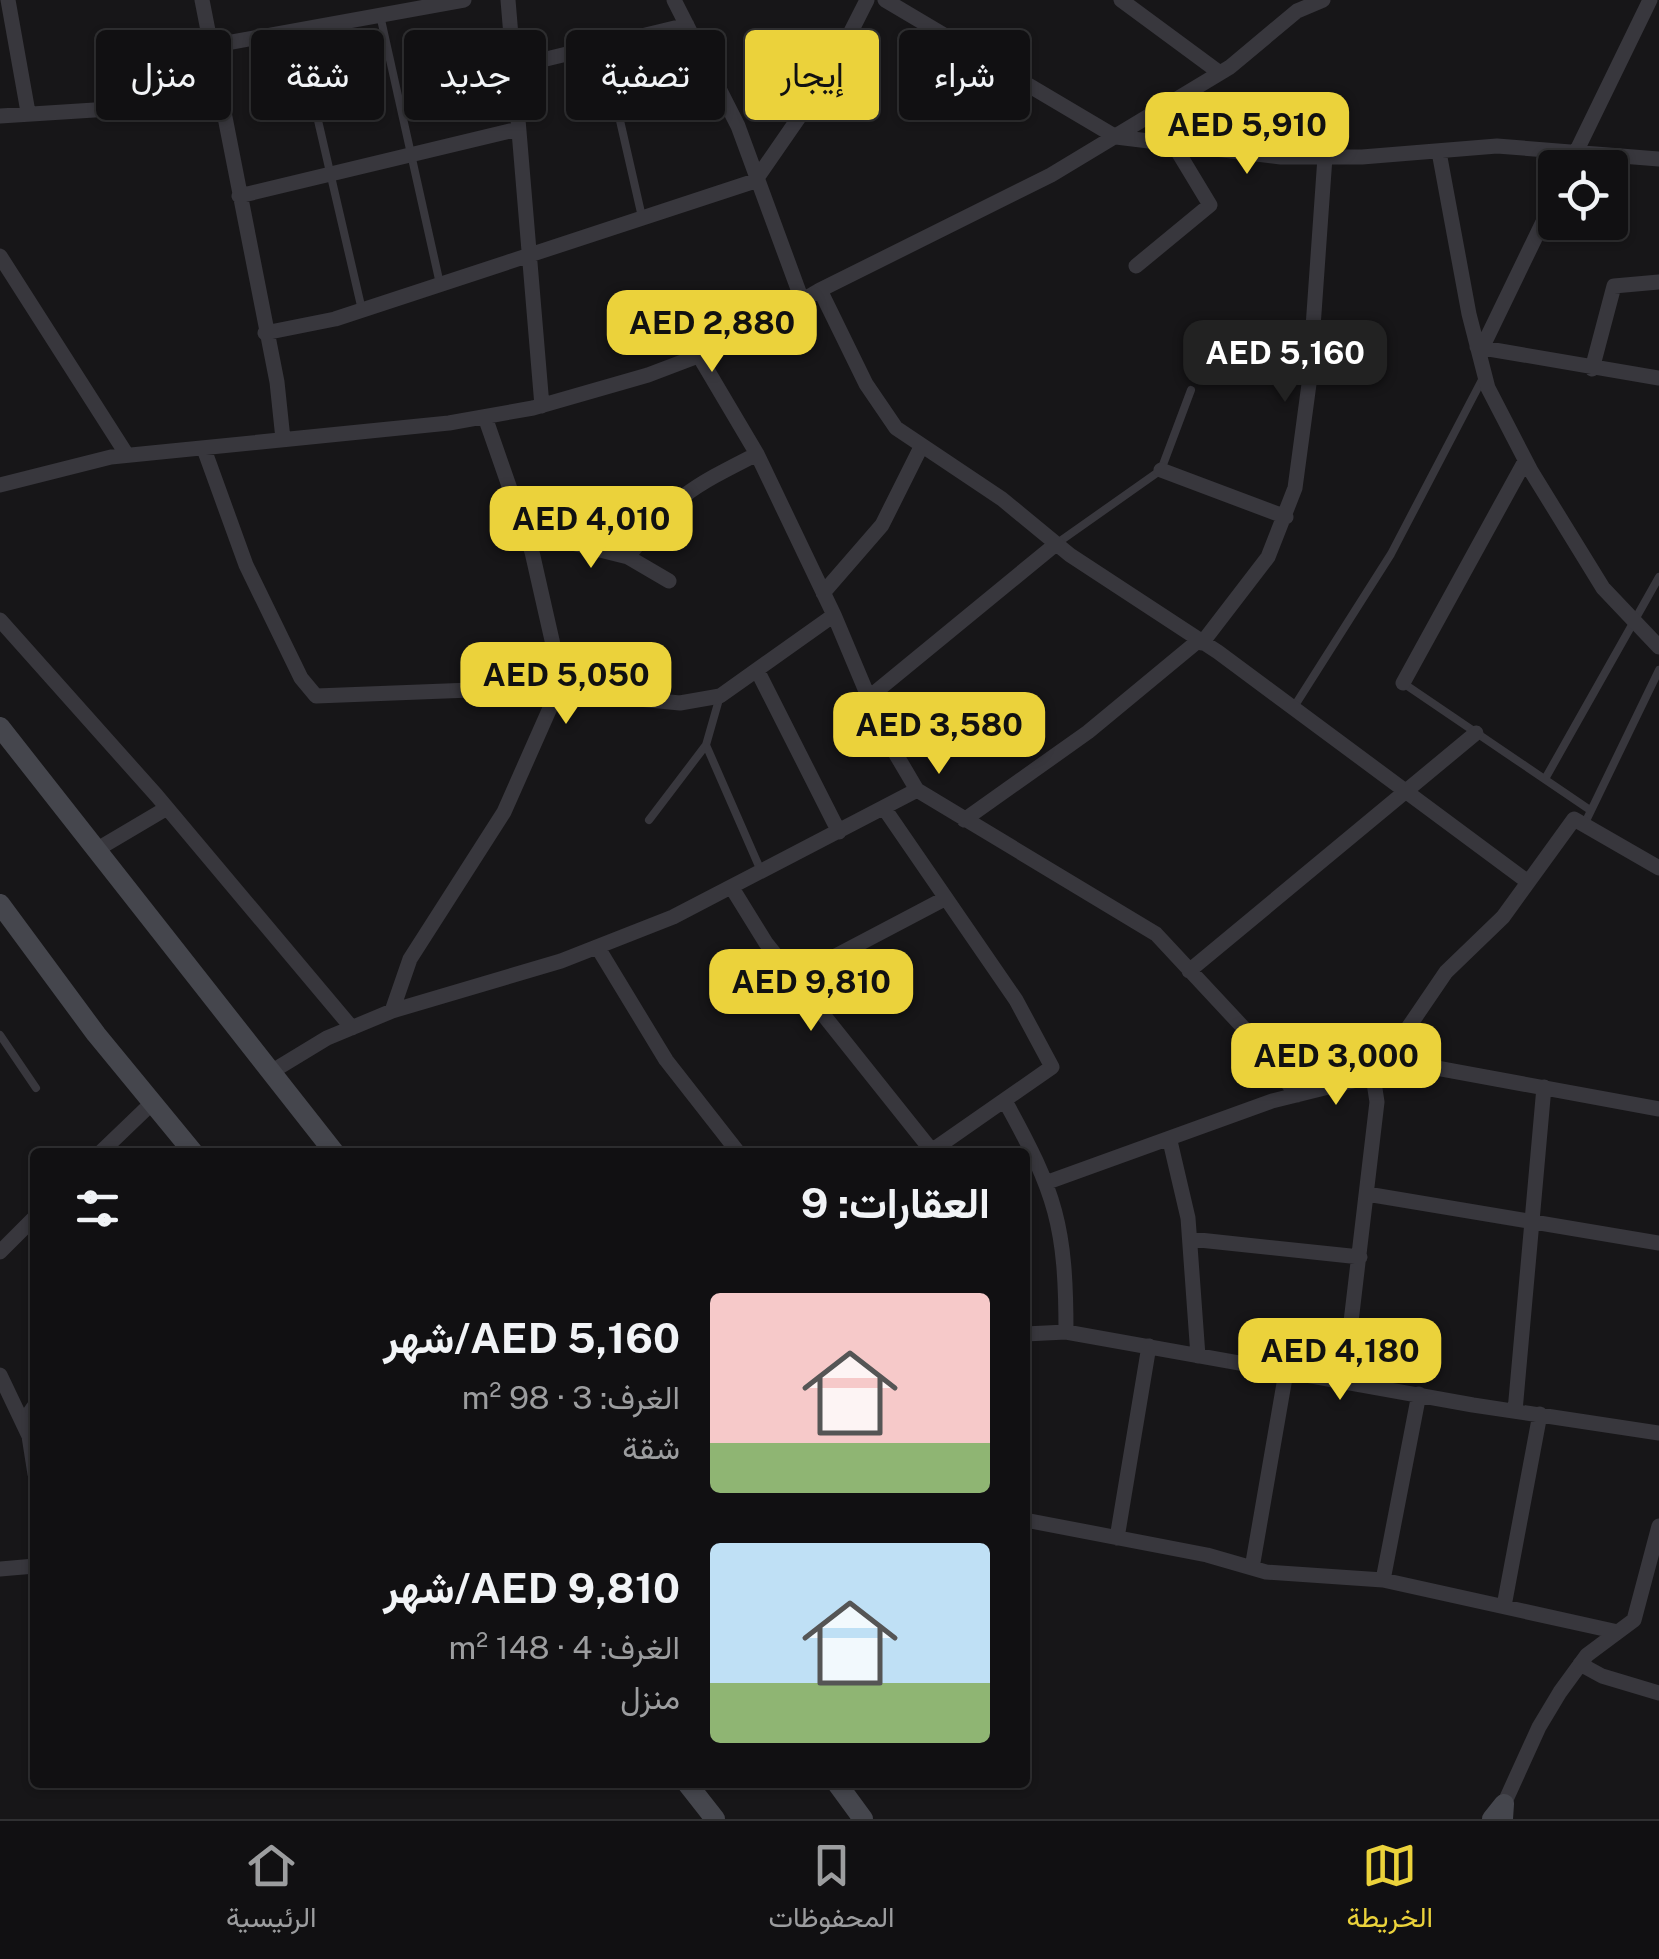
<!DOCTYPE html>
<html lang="ar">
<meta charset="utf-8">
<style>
body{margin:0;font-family:"Public Sans",Vazirmatn,sans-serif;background:#1a191b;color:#f1f3f6;direction:rtl;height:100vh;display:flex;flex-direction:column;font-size:38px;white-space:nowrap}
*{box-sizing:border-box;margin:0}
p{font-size:32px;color:#9c9d9f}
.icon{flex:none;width:55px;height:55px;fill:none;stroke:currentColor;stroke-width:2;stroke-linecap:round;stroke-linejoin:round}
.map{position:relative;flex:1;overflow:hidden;direction:ltr}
.details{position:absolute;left:30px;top:1148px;width:1000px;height:640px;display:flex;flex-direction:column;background:#111012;border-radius:10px;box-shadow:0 2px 8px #0004,0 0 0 2px #303032;direction:rtl}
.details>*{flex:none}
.guide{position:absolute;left:30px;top:30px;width:1000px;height:90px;direction:rtl;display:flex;gap:20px}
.controls{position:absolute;left:1538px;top:150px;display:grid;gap:20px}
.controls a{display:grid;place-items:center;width:90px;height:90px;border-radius:10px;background:#111012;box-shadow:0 2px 8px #0004,0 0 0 2px #303032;font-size:50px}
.price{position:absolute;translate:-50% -85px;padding:0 22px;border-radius:20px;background:#ebd23b;color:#111;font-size:32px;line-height:65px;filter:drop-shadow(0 2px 5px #0008)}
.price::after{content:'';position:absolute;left:50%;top:60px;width:30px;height:22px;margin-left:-15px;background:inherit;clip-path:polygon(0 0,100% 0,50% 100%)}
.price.active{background:#222;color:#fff}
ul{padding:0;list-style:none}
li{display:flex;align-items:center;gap:30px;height:250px;padding:0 40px}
li span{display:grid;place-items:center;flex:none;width:280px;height:200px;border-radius:10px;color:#555}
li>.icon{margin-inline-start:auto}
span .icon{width:120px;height:120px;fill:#fffc;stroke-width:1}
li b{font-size:42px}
h2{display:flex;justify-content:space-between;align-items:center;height:120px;padding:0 40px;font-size:42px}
.chip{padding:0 35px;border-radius:10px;background:#111012;box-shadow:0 2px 8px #0004,0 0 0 2px #303032;font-size:35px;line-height:90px}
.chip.active{background:#ebd23b;color:#111}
.tabs{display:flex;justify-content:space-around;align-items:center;height:140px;border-top:2px solid #303032;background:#111012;font-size:28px;color:#9c9d9f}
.tabs a{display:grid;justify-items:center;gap:5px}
.tabs .active{color:#ebd23b}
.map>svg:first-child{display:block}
</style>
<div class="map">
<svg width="1659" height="1819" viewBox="0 0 1659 1819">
<rect width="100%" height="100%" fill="#171618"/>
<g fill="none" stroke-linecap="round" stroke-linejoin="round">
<path stroke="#38373d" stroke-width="8" d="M380,15L440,284
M297,30L362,310
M603,46L642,217
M1056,544L1161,470L1191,390
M1403,683L1590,810
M1292,710L1391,554L1484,376
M706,745L761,871
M1545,779L1659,577
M649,820L706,745L720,696
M1584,825L1659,670
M0,1035L36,1088
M21,1419L35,1399"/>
<path stroke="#38373d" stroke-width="15" d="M8,0L28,112
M202,0L277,382L283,439
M508,0L542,406
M674,0L738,126L802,300
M885,0L1116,137L1281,157H1362L1497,146L1659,159
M1121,0L1220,73
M210,46L464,0
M513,67L687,25
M0,116L220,102
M1577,150L1650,0
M1439,152L1469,314L1488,388L1531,471L1603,588L1659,647
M239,196L518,129
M0,256L127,455
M1136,266L1210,205L1175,147
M820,290L866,384L896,428L1002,499L1070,555L1218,652L1528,882
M265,333L335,319L755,181L831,71L867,0
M1477,347L1659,378
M1482,348L1555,197
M699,356L757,454L834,615L884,734L917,790L1156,934L1252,1037L1297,1095
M1592,369L1614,286L1659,282
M204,449L246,565L301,678L316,696L524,688L680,703L720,696L834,615
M1161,470L1286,517
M0,485L111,457L449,423L533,408L648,375L727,345L820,290L1051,175L1230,67L1297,11L1323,0
M524,531L628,557L669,581
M628,557C674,496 690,488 757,454
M823,593L882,525L921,447
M0,620L157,796L352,1028
M1202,643L1268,557L1295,488L1309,384L1325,157
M757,670L839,832
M1403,683L1525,461
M867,699L1056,544
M884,808L1016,1000L1052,1067L930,1152
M964,820L1088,732L1198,641
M96,850L167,808
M732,888L766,943L932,1151
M598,948L666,1060L738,1152
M1189,971L1476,733
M794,978L946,898
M392,1011L410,959L504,812L558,690L554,649L532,552L485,417
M1380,1069L1446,972L1503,917L1574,819L1659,868
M1378,1070L1431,1067L1659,1109
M271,1072L327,1038L392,1011L561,961L673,917L917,790
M1005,1101C1056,1193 1066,1226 1066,1332
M1170,1141L1188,1218L1198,1356
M101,1152L152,1103
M1048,1182L1272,1101L1373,1076L1377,1102L1344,1381
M1367,1194L1659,1243
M1190,1239L1360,1257
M0,1252L35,1217
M1025,1334L1066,1332L1473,1405L1659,1433
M0,1375L29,1436L35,1474
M1515,1411L1544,1087
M1025,1520L1207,1555L1266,1572L1383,1580L1618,1632
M1117,1538L1149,1346
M1252,1568L1286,1372
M0,1569L35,1566
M1383,1580L1419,1394
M1504,1606L1540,1414
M1580,1664L1602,1676L1659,1693
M1504,1804L1539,1727L1560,1692L1587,1655L1634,1620L1659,1526"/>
<path stroke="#45464d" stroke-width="20" d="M0,727L334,1152
M0,904L96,1034L193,1152
M686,1782L715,1819
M836,1782L863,1819
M1492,1819L1504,1804L1503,1819"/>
</g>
</svg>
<div class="controls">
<a><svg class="icon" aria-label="locate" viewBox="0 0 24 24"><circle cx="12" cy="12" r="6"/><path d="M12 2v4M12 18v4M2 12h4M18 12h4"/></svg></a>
</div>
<b class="price" style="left:1247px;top:177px">AED 5,910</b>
<b class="price" style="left:712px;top:375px">AED 2,880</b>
<b class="price active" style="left:1285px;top:405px">AED 5,160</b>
<b class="price" style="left:591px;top:571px">AED 4,010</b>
<b class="price" style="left:566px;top:727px">AED 5,050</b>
<b class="price" style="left:939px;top:777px">AED 3,580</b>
<b class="price" style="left:811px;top:1034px">AED 9,810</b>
<b class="price" style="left:1336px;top:1108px">AED 3,000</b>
<b class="price" style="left:1340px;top:1403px">AED 4,180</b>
<div class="guide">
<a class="chip">شراء</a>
<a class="chip active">إيجار</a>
<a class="chip">تصفية</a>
<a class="chip">جديد</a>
<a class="chip">شقة</a>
<a class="chip">منزل</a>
</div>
<section class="details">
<h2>العقارات: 9<svg class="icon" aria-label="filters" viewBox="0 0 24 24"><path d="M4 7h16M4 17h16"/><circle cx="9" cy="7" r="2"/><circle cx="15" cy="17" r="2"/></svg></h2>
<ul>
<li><span style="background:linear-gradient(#f6c9c9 75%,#8fb573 0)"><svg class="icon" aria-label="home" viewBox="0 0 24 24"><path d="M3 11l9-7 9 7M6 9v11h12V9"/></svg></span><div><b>AED 5,160/شهر</b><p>الغرف: 3 · 98 m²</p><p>شقة</p></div></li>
<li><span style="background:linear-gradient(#bfe0f5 70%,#8fb573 0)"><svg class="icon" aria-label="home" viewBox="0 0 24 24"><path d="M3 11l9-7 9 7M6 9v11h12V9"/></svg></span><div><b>AED 9,810/شهر</b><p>الغرف: 4 · 148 m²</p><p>منزل</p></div></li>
</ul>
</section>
</div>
<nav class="tabs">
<a class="active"><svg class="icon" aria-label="map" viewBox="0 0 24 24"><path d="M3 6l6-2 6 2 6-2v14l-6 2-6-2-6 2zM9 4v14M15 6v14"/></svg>الخريطة</a>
<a><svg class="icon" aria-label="saved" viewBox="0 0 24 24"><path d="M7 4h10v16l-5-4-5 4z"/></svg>المحفوظات</a>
<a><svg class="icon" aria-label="home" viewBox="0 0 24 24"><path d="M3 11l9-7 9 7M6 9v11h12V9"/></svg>الرئيسية</a>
</nav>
